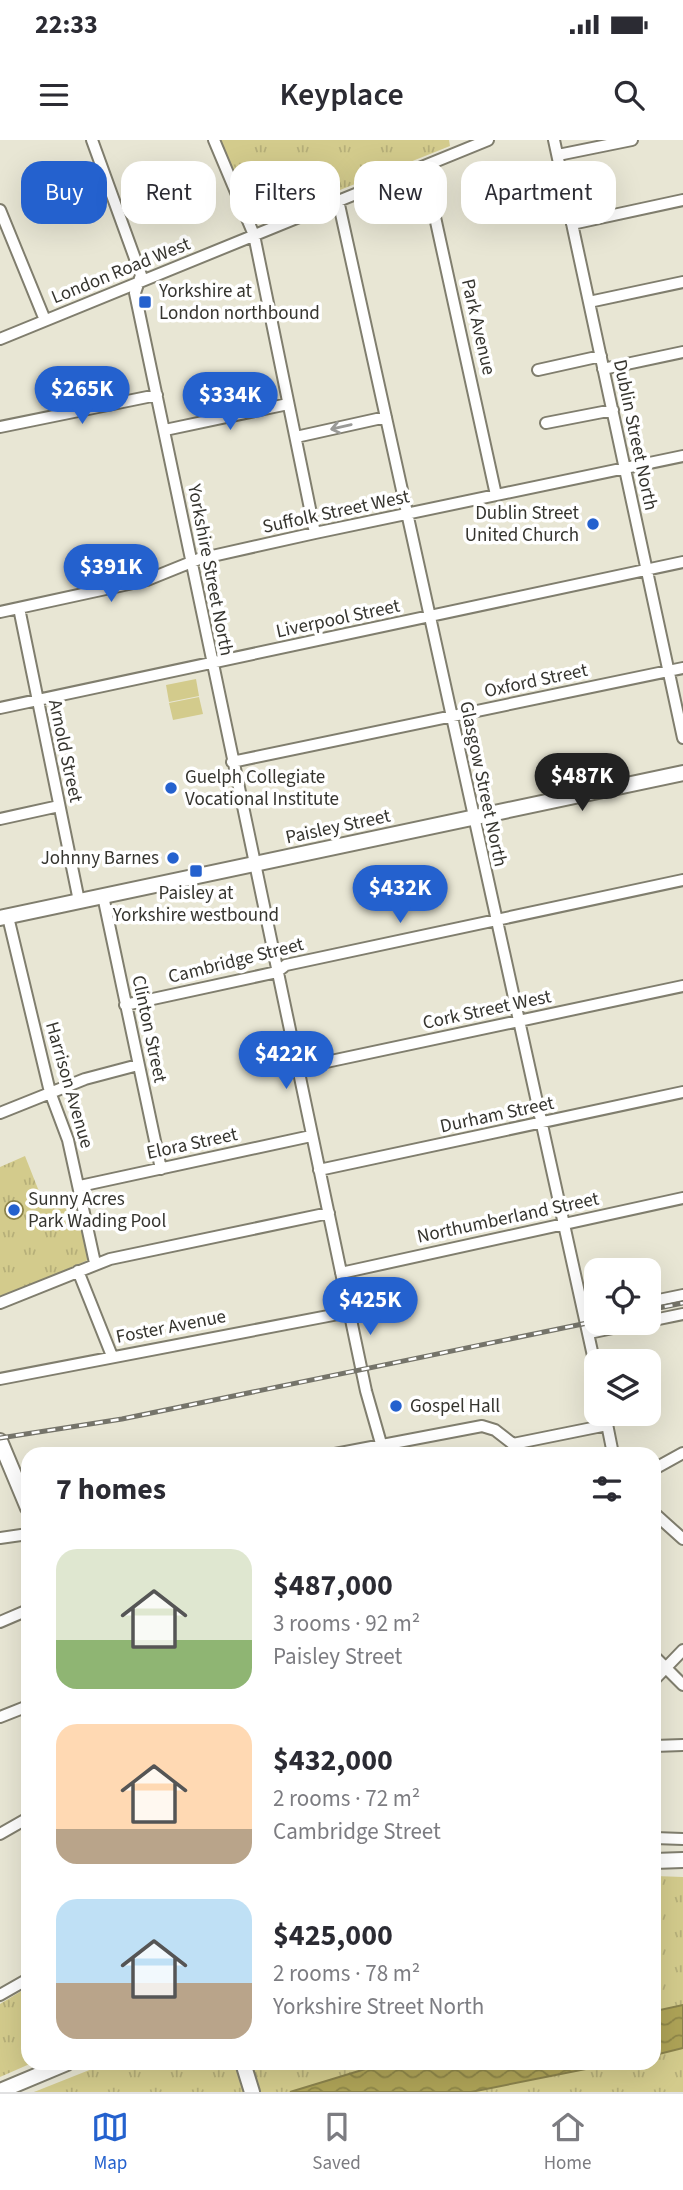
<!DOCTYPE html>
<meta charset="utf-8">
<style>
body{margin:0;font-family:"Source Sans 3",sans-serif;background:#f7f7f7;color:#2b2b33;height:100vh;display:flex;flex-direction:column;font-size:26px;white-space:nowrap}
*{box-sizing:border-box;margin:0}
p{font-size:23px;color:#7c7c81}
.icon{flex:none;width:38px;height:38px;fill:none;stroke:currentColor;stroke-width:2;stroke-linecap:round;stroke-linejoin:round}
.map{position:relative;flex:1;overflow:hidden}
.drawer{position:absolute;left:21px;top:1307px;width:640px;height:623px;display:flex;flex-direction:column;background:#fff;border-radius:21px;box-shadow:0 7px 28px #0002}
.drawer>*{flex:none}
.top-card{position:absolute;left:21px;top:21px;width:642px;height:63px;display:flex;gap:14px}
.controls{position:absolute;left:584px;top:1118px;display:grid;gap:14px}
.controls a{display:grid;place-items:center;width:77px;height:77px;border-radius:14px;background:#fff;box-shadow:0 7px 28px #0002;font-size:35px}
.price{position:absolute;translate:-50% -60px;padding:0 16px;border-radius:24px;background:#2461ce;color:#fff;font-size:23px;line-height:46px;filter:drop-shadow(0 2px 4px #0008)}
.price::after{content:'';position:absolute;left:50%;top:42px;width:21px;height:16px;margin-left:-10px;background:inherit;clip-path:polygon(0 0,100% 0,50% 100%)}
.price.on{background:#222;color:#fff}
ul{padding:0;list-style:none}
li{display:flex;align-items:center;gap:21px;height:175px;padding:0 35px}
li span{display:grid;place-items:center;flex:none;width:196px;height:140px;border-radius:21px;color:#555}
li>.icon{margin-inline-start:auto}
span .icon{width:84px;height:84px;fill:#fffc;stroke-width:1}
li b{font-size:30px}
h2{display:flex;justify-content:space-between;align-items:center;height:84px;padding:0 35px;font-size:30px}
.tag{padding:0 24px;border-radius:21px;background:#fff;box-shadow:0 7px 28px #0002;font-size:24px;line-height:63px}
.tag.on{background:#2461ce;color:#fff}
.status{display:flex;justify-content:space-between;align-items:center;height:49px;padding:0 35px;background:#fff;direction:ltr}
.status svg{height:19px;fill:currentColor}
header{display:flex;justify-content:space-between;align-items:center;height:91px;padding:0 35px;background:#fff;font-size:32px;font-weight:600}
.menu{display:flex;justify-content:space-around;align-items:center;height:98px;border-top:2px solid #e1e1e2;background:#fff;font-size:19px;color:#7c7c81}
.menu a{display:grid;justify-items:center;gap:4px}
.menu .on{color:#2461ce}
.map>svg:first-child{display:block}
</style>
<div class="status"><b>22:33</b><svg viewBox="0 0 49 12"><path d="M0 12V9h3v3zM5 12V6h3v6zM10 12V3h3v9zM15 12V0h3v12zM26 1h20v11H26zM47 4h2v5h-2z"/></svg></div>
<header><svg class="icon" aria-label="menu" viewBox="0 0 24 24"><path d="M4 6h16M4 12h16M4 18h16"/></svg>Keyplace<svg class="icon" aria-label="search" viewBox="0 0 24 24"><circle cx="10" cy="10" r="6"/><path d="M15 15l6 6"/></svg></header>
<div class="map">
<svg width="683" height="1952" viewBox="0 0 683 1952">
<defs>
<pattern id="park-tufts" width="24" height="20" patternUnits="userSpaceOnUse" patternTransform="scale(1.75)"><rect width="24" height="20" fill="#d3cb8c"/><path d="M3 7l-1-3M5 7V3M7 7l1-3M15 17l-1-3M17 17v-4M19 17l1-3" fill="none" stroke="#b6af79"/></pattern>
<pattern id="water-waves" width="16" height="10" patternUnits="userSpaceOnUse" patternTransform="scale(1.75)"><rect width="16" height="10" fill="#aea357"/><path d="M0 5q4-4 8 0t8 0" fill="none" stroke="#8e8648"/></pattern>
</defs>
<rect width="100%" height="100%" fill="#e8e6d4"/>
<path fill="#d3cb8c" d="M196,539L199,556L169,562L166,545Z
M199,557L203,574L173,580L169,563Z"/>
<path fill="url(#park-tufts)" d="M219,0H449L450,6L260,82L252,81Z
M25,1016L42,1059L75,1052L88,1120L0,1159V1027Z
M655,1736L683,1737V1952H34L107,1923H654Z
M28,1847V1923H32L0,1937V1864Z"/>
<path fill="url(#water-waves)" stroke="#8a824b" stroke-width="2" d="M5 1070a9 9 0 1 1 18 0a9 9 0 1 1-18 0Z
M683,1865V1908L655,1915V1871Z
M385,1923H616L471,1952H290Z"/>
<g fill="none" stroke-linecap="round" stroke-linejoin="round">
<g stroke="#807e6e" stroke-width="14">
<path id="minor" d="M92,0L141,135L135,153L366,1251L384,1314
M214,0L254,95L315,393
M554,0L683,598
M558,15L632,0
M424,27L496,355
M338,60L597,1234
M0,70L45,180
M572,84L683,60
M589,162L683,142
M0,199L488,0
M603,229L683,212
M538,230L601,216
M546,283L613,270
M0,287L157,255
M165,290L288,264
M296,297L386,277
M19,468L79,761
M0,472L147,440L199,419L315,393L683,316
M0,568L683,422
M232,622L683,528
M0,679L59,666
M103,756L161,1029
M8,777L50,952L68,1000L95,1123
M125,865L277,832L286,825L683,740
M298,928L683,846
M0,973L85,939L138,925
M319,1030L683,952
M80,1046L311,996
M78,1131L112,1216
M341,1133L683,1058
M649,1162L683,1155
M0,1163L110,1119L329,1073
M649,1181L683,1174
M589,1193L637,1183
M0,1239L349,1172
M605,1274L613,1314
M335,1314L482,1286L495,1290L513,1304L607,1285
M654,1329L683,1313
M654,1373L683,1399
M0,1398L28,1394
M0,1482L28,1470
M654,1516L683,1545
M654,1540L683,1510
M0,1577L28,1566
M654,1606L683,1605
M0,1694L28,1678
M654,1698L683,1699
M0,1855L28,1839"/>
</g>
<g stroke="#807e6e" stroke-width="18">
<path id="major" d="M0,778L683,633
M0,1301L28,1368
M654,1721L683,1720
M243,1923L252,1952
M0,1951L67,1923"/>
</g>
<use href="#minor" stroke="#fff" stroke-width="10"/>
<use href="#major" stroke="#fff" stroke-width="14"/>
<g stroke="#75746a" stroke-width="5">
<path id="rail" d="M649,1170L683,1163
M0,1298L122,1279L597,1181"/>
</g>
<use href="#rail" stroke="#fff" stroke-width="2.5" stroke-dasharray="8" stroke-linecap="butt"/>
</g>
<defs><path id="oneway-shaft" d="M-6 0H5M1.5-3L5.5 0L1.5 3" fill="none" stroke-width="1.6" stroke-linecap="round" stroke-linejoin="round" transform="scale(1.75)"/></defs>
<use stroke="#9a9a97" href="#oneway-shaft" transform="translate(341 287) rotate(167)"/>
<g fill="#2461ce" stroke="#fff" stroke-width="2.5">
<rect x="138" y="155" width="14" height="14" rx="3.5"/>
<circle cx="593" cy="384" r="7"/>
<circle cx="171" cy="648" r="7"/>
<circle cx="173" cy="718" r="7"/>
<rect x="189" y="724" width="14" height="14" rx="3.5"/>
<circle cx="14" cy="1070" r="7"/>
<circle cx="396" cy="1266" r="7"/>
</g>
<g text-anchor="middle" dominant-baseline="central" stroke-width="7" stroke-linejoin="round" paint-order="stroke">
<g font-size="19" fill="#36352f" stroke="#fff">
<text transform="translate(121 131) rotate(-22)">London Road West</text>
<text transform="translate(478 187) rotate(77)">Park Avenue</text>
<text transform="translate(635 295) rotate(78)">Dublin Street North</text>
<text transform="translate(336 372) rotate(-12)">Suffolk Street West</text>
<text transform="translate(210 430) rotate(79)">Yorkshire Street North</text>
<text transform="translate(338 479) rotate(-12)">Liverpool Street</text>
<text transform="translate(536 541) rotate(-12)">Oxford Street</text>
<text transform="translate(65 611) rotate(78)">Arnold Street</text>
<text transform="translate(483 644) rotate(78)">Glasgow Street North</text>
<text transform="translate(338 687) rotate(-12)">Paisley Street</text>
<text transform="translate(236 821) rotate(-14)">Cambridge Street</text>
<text transform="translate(487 870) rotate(-12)">Cork Street West</text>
<text transform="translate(149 889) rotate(78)">Clinton Street</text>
<text transform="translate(69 945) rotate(74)">Harrison Avenue</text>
<text transform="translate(497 975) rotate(-12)">Durham Street</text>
<text transform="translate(192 1004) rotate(-12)">Elora Street</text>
<text transform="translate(508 1078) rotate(-12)">Northumberland Street</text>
<text transform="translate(171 1187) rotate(-11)">Foster Avenue</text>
</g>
<g font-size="19" fill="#36352f" stroke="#fff" text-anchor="start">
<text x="159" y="151">Yorkshire at<tspan x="159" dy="22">London northbound</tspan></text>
<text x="579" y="373" text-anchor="end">Dublin Street<tspan x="579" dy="22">United Church</tspan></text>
<text x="185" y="637">Guelph Collegiate<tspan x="185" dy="22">Vocational Institute</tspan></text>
<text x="159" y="718" text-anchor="end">Johnny Barnes</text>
<text x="196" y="753" text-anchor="middle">Paisley at<tspan x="196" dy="22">Yorkshire westbound</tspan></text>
<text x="28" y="1059">Sunny Acres<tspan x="28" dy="22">Park Wading Pool</tspan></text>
<text x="410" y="1266">Gospel Hall</text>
</g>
</g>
</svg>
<div class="controls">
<a><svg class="icon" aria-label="locate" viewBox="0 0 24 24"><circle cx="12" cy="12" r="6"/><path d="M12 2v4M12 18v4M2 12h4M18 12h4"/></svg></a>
<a><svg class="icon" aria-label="layers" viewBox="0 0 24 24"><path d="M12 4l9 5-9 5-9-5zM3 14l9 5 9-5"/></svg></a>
</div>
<b class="price" style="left:82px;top:286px">$265K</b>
<b class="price" style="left:230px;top:292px">$334K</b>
<b class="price" style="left:111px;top:464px">$391K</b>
<b class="price on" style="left:582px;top:673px">$487K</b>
<b class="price" style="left:400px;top:785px">$432K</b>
<b class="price" style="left:286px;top:951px">$422K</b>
<b class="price" style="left:370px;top:1197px">$425K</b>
<div class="top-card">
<a class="tag on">Buy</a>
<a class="tag">Rent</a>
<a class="tag">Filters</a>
<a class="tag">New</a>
<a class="tag">Apartment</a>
</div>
<section class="drawer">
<h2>7 homes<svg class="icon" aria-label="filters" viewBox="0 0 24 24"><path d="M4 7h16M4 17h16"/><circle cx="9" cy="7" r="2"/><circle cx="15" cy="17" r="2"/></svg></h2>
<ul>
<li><span style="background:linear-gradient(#dfe7d0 65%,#8fb573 0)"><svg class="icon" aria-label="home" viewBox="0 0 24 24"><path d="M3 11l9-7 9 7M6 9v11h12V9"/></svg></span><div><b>$487,000</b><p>3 rooms · 92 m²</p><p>Paisley Street</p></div></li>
<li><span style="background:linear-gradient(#ffd9b3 75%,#b9a48a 0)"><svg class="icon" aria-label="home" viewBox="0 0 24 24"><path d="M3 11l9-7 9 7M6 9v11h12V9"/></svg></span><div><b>$432,000</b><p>2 rooms · 72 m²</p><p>Cambridge Street</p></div></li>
<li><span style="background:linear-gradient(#bfe0f5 60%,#b9a48a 0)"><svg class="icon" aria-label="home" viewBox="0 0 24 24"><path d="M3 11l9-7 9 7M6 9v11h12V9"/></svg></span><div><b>$425,000</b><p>2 rooms · 78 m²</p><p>Yorkshire Street North</p></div></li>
</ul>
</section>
</div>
<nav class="menu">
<a class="on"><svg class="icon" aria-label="map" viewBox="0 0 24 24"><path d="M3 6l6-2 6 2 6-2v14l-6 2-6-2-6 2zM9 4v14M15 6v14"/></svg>Map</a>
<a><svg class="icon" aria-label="saved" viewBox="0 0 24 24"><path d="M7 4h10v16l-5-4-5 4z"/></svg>Saved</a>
<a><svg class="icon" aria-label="home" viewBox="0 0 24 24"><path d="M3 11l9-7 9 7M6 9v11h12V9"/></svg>Home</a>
</nav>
